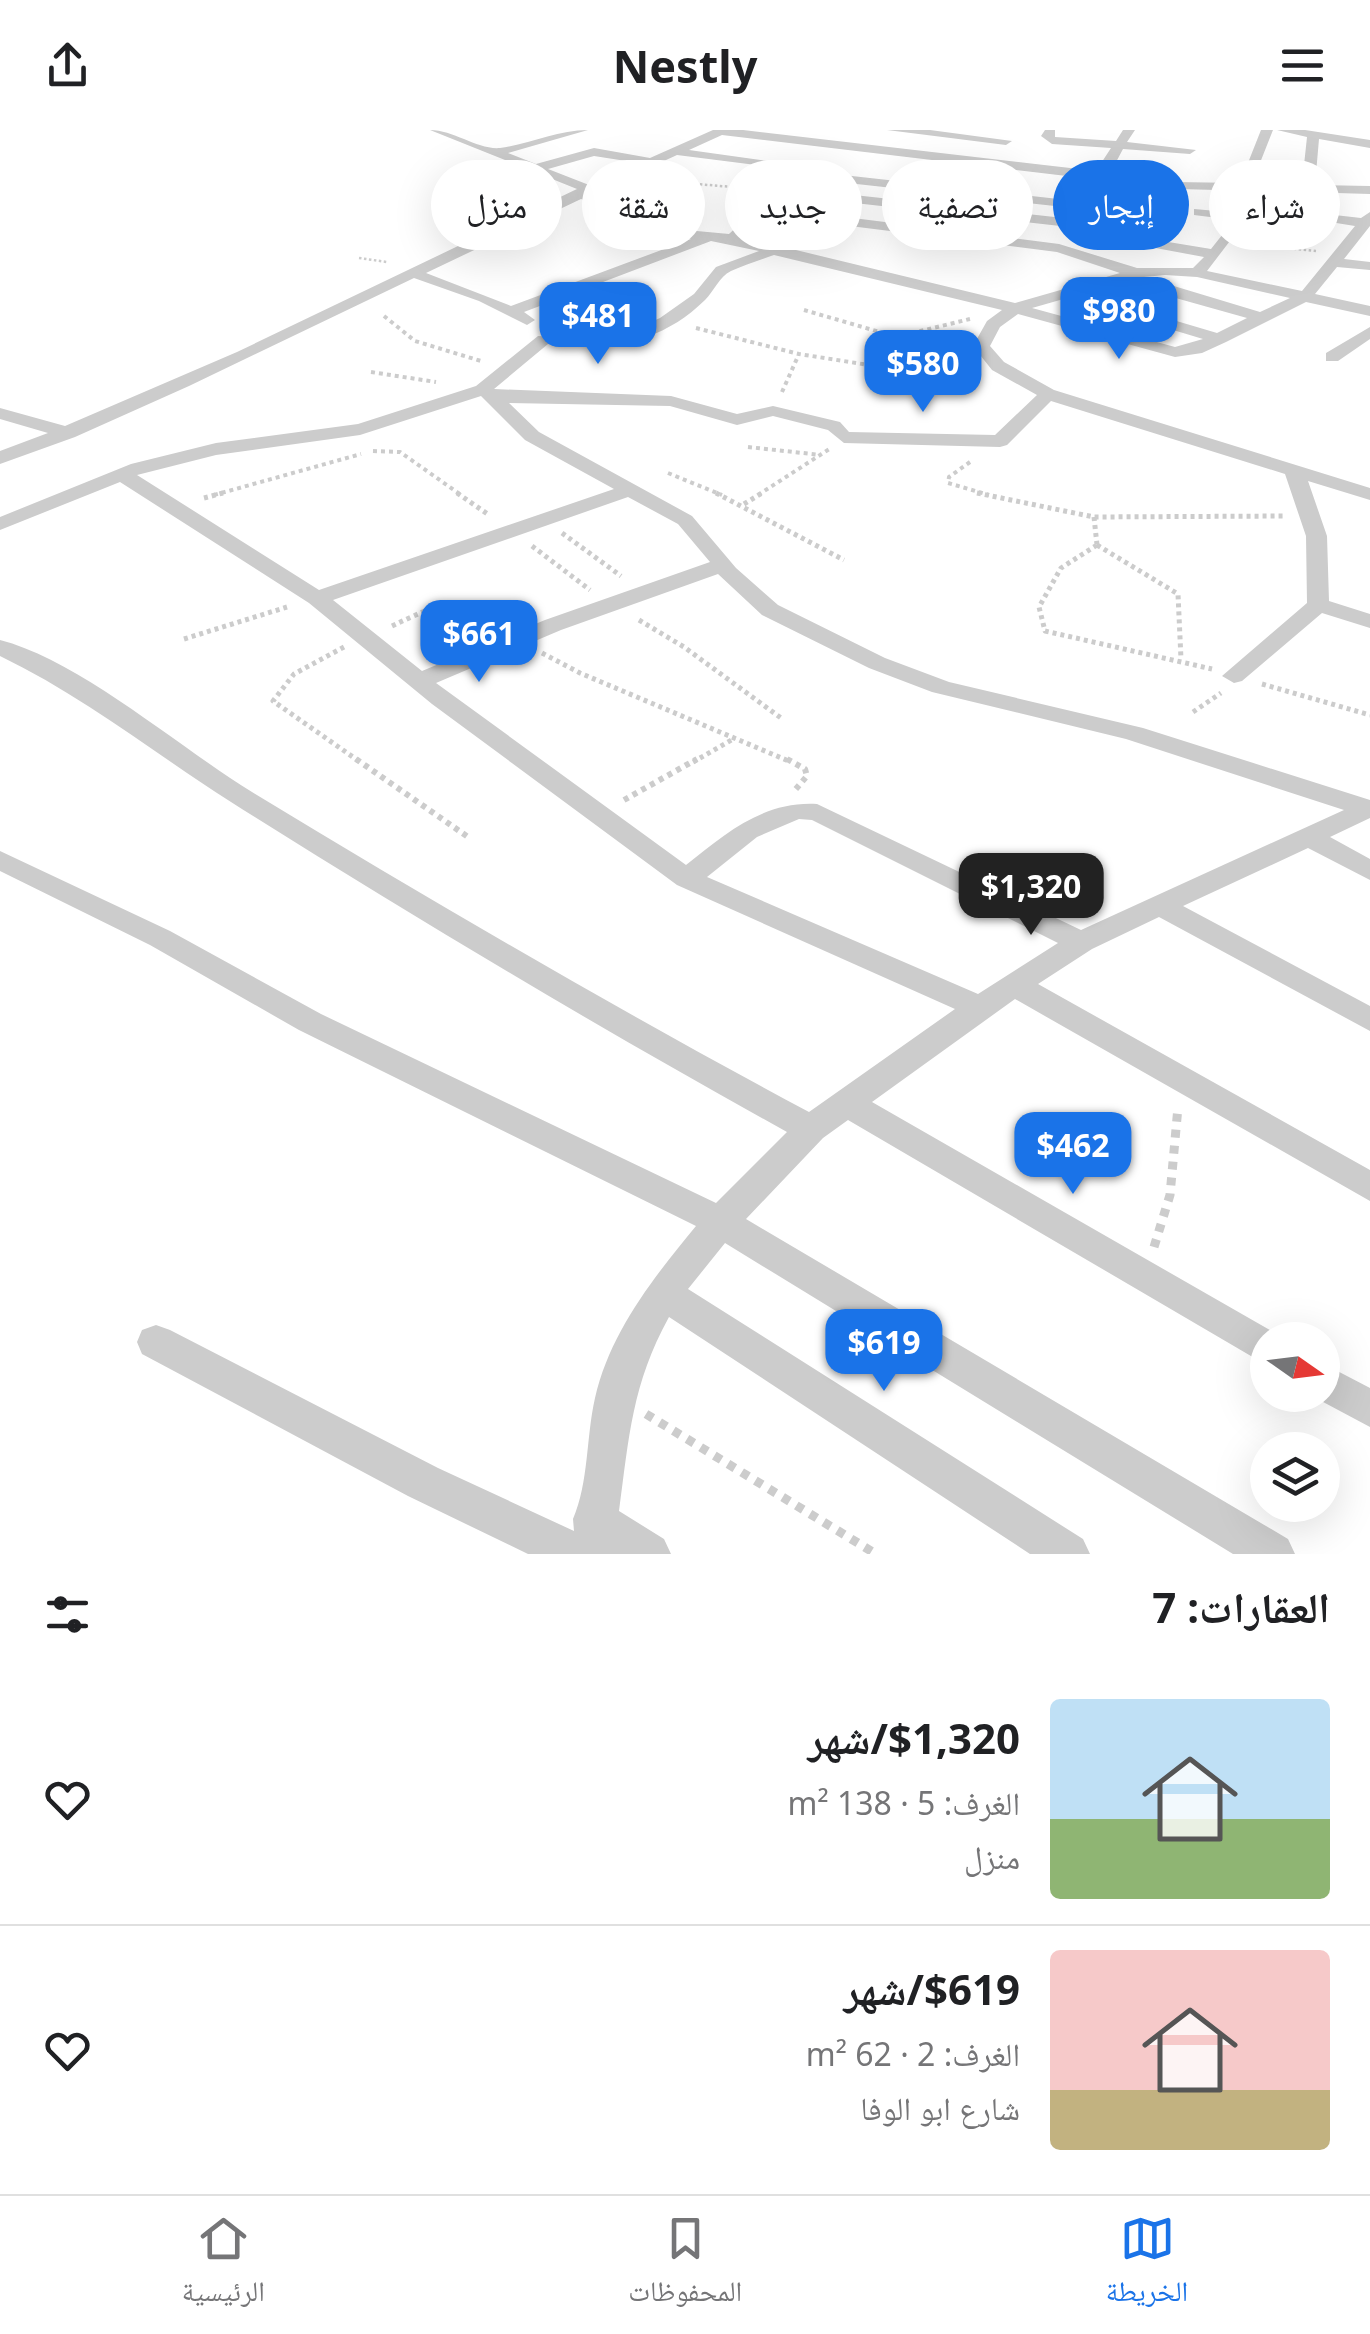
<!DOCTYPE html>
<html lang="ar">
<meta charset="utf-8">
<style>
body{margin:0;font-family:"Noto Sans","Noto Naskh Arabic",sans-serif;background:#f2f2f2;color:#202124;direction:rtl;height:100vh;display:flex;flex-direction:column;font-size:38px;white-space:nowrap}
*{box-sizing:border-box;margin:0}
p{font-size:32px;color:#757577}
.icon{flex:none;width:55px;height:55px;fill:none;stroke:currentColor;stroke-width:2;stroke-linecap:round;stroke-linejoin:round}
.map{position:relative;height:1424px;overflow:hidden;direction:ltr}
.panel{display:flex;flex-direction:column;background:#fff;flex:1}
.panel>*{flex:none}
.banner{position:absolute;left:30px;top:30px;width:1310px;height:90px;direction:rtl;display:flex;gap:20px}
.needle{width:65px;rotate:104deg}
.buttons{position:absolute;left:1250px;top:1192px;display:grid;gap:20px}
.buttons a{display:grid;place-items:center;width:90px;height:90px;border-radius:50%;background:#fff;box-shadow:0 10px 40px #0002;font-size:50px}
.price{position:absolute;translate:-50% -85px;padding:0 22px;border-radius:20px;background:#1a73e8;color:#fff;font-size:32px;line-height:65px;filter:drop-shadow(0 2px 5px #0008)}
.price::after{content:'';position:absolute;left:50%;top:60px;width:30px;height:22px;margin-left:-15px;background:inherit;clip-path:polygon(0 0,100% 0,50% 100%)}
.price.active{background:#222;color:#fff}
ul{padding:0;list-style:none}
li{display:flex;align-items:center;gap:30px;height:250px;padding:0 40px}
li+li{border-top:2px solid #e0e0e0}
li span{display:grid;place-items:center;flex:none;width:280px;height:200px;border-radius:10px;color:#555}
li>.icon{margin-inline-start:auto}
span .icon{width:120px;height:120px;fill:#fffc;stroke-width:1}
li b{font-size:42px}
h2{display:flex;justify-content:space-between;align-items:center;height:120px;padding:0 40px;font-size:42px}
.pill{padding:0 35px;border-radius:45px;background:#fff;box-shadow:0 10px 40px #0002;font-size:35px;line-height:90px}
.pill.active{background:#1a73e8;color:#fff}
header{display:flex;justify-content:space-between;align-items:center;height:130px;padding:0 40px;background:#fff;font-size:45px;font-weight:700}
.dock{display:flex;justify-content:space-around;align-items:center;height:140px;border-top:2px solid #e0e0e0;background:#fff;font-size:28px;color:#757577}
.dock a{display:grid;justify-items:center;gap:5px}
.dock .active{color:#1a73e8}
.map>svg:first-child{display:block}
</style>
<header><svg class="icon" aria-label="menu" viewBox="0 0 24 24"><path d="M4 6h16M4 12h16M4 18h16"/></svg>Nestly<svg class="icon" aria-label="share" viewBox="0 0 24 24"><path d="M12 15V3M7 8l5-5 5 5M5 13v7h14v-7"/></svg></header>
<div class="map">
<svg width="1370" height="1424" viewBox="0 0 1370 1424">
<rect width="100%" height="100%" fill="#fff"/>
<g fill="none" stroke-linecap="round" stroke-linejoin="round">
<path stroke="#ccc" stroke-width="2.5" stroke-dasharray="2.5 2.5" stroke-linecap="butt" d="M660,51L757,59
M1261,91L1289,94
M1249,114L1316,121
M359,128L387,132"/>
<path stroke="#ccc" stroke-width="4" stroke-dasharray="4 4" stroke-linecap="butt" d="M804,180L897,207L959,214
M384,186L415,211L481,231
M696,198L799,224L913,242L969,238
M904,205L970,189
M371,242L436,252
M782,262L799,224
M748,317L821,325
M373,321L400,322L461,365
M970,332L949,347L948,353L989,365
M668,343L722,365
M214,365L361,324
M758,365L831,318"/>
<path stroke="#ccc" stroke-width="5" stroke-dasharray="4 4" stroke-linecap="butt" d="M457,363L489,385
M716,363L844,430
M977,363L1094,387L1285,386
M204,368L223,363
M744,374L762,363
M1094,387L1097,415
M562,403L621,446
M1097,415L1061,438L1039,477L1045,501L1212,539
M1097,415L1178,464L1181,529
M532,416L590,460
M639,490L684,517L781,588
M392,496C439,474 451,465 497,496
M184,509L287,477
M344,517L294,544L273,571L360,632
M542,523L580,543L791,632
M1262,554L1370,585
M1193,582L1221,563
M693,632L735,608"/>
<path stroke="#ccc" stroke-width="6" stroke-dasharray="5 5" stroke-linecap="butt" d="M356,629L468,707
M787,629L805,639L807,646L795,660
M624,670L697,629"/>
<path stroke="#ccc" stroke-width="9" stroke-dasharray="8 8" stroke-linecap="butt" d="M1154,1117L1170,1065L1178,977
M646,1284L876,1424"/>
<path fill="#ccc" fill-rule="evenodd" d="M430,0C454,0 478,20 500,18C530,14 557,0 588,0L508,23L536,34L594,18L650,28L713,0H743L1096,41L1111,18L1052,14L1041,6L1045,0H1055V7L1116,11L1123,0H1135L1127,12L1196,20L1190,24L1123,19L1107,49L1092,62L1085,58L1092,49L722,5L689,20L811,37L805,41L677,25L592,64L686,100L729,104L791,46L797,50L790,58L1136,96L1146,86L793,47V41L798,40L1156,80L1163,84L1144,108L1211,119L1234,90L1194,85V79L1239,83L1255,61L1179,59L1173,55L1174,52L1240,53L1261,0H1273L1252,53L1302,54L1307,7L1277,0H1305L1370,10V18L1319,9L1315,55L1370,56V64L1268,61L1207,141L1302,161L1355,96L1299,87V81L1361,88L1370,82V96L1344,129L1370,132V140L1337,137L1315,164L1370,176V186L1306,172L1226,212L1202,223L1175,227L1018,184L1000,197L990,216L1004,232L1054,260L1370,358V370L1308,351L1327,406L1329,471L1370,484V498L1322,483L1242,551L1234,553L1222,546L1307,473L1306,406L1285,344L1051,271L1007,315L1000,317L844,313L828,300L773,286L737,295L670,276L509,273L539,302L692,386L736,438L778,475L885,528L949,552L1143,598L1370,670V688L1330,707L1370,729V750L1308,718L1183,776L1370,876V901L1159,787L1092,819L1038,854L1370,1040V1071L1015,869L872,972L1282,1207L1283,1210H1268V1236L848,990L823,1008L746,1089L1288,1409L1295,1424H1233L725,1113L688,1159L1083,1409L1090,1424H1030L669,1187C632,1254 629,1307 619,1381L664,1409L671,1424H528L408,1366L142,1224L137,1212L142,1200L156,1195L170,1200L438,1338L574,1401L573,1389C589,1352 586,1307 595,1268C610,1202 654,1147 696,1096L299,900L150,815L0,741V721L170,801L321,884L716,1073L787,1002C599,898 413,787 231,672C154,623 83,566 0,526V510C79,530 180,618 252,662C435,773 620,881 809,982L955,879L677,755L432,574L309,473L120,352L0,400V387L131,334L216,313L358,294L476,256L538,206L598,209L624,204L660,188L694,164L716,137L759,121L711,111L524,182L535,190L527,195L479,171L414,148L189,256L75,307L0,334V321L48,303L0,289V278L65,296L237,222L577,59ZM594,26L639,33L589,55L548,39ZM783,65L1131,104L1134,114L1204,127L1193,138H1137L1059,114L845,87L800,68L788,71L842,95L1057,122L1120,143L1015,173L742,107ZM581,69L691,109L511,176L426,143ZM774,125L1002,180L987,191L973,216L992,240L1037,265L995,305L849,302L840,292L773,276L737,284L671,266L494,259L548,214C608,220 659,215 705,170C714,161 719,147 731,141C744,135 760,130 774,125ZM1165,145L1197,147L1290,168L1260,182L1144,147ZM1129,150L1140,158L1247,188L1217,203L1082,163ZM1067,168L1203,209L1175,217L1032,178ZM481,266L525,310L614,359L319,460L137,345L216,325L360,305ZM628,367L678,394L710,432L545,490L422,541L333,470ZM718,444L762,485L869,538L932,562L1126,609L1344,680L1081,800L817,674C763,671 726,703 686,735L436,553L561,500ZM799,689L812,690L1058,813L978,864L707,747L757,707Z
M887,0H930L1012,11L1006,15Z
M1370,197V209L1338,231H1326V223Z
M1322,1233L1370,1258V1297L1310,1265H1322Z"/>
</g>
</svg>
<div class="buttons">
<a><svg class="needle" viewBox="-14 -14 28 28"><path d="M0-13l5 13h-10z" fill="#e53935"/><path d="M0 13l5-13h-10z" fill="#757577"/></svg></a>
<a><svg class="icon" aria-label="layers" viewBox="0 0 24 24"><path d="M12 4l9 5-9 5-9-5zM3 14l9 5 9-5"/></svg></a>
</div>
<b class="price" style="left:1119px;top:232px">$980</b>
<b class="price" style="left:598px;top:237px">$481</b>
<b class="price" style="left:923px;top:285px">$580</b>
<b class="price" style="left:479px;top:555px">$661</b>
<b class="price active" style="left:1031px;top:808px">$1,320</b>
<b class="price" style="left:1073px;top:1067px">$462</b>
<b class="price" style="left:884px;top:1264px">$619</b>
<div class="banner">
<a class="pill">شراء</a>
<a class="pill active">إيجار</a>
<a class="pill">تصفية</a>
<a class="pill">جديد</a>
<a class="pill">شقة</a>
<a class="pill">منزل</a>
</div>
</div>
<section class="panel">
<h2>العقارات: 7<svg class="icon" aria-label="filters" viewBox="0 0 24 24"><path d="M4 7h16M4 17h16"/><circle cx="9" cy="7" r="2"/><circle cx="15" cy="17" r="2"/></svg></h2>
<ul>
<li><span style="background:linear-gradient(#bfe0f5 60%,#8fb573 0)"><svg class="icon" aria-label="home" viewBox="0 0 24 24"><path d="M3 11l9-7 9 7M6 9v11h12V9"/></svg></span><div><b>$1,320/شهر</b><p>الغرف: 5 · 138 m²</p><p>منزل</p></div><svg class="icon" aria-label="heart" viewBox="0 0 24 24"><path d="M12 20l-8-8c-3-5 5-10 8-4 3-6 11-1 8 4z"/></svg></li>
<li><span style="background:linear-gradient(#f6c9c9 70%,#c2b280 0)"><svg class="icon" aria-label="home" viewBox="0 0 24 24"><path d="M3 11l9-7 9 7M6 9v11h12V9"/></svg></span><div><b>$619/شهر</b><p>الغرف: 2 · 62 m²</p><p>شارع ابو الوفا</p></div><svg class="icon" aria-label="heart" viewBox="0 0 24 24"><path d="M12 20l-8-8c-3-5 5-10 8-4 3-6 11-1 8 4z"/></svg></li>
</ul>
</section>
<nav class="dock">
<a class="active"><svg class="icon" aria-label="map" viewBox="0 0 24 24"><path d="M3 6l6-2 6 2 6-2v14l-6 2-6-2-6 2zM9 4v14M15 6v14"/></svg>الخريطة</a>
<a><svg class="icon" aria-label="saved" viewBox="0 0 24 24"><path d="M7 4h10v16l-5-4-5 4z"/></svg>المحفوظات</a>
<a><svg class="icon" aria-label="home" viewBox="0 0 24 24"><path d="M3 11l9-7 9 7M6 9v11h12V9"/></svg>الرئيسية</a>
</nav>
